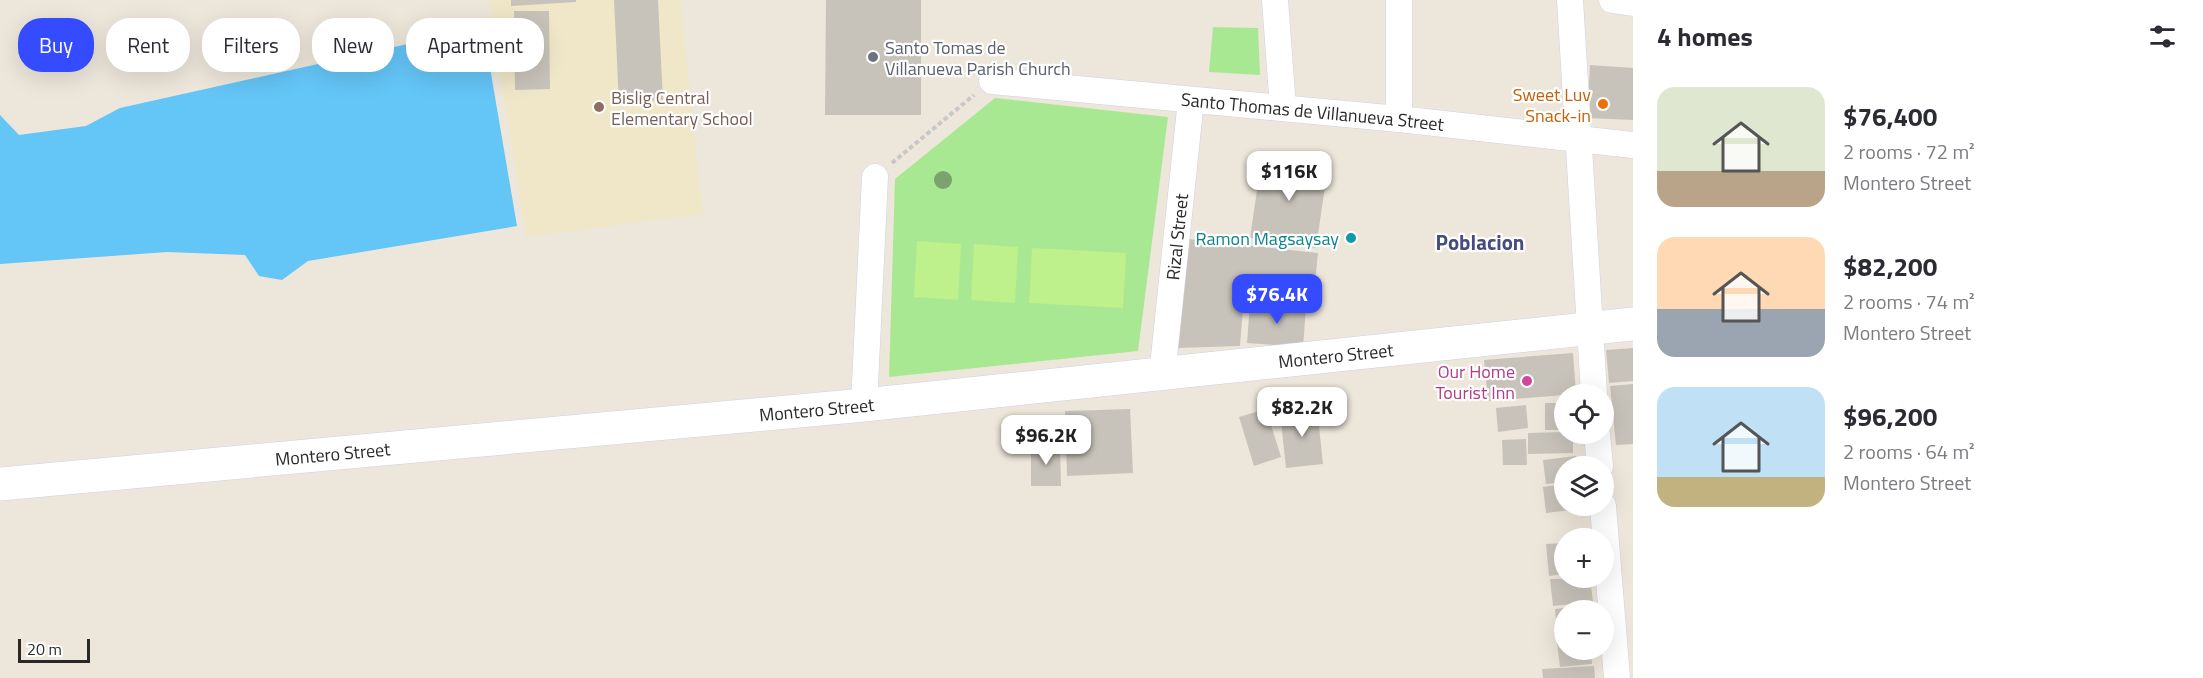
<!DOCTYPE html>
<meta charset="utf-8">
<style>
body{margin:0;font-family:"Titillium Web",sans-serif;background:#f7f7f7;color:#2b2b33;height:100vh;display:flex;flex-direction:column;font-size:22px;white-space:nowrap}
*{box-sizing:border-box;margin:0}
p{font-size:20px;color:#7c7c81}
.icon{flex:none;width:33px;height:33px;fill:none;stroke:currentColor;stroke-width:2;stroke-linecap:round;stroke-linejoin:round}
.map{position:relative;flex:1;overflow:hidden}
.drawer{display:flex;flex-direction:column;background:#fff;width:570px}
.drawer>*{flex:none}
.top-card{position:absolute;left:18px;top:18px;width:570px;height:54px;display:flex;gap:12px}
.buttons{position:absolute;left:1554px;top:384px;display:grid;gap:12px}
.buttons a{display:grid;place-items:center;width:60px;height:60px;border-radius:50%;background:#fff;box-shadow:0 6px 24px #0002;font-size:30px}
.scale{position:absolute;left:18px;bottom:15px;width:72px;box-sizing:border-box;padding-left:6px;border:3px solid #292929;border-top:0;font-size:16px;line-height:21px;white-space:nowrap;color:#292929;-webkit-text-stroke:4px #fff;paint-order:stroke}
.price{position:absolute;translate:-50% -51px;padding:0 14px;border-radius:12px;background:#fff;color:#222;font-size:20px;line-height:39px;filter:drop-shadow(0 2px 3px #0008)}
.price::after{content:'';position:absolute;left:50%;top:36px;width:18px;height:14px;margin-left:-9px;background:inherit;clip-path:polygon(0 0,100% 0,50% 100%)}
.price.current{background:#344bff;color:#fff}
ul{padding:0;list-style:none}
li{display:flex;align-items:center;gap:18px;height:150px;padding:0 24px}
li span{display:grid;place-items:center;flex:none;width:168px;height:120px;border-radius:18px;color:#555}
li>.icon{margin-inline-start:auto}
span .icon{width:72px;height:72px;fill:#fffc;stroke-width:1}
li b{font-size:26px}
h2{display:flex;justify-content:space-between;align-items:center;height:72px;padding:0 24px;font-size:26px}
.tag{padding:0 21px;border-radius:24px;background:#fff;box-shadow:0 6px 24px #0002;font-size:21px;line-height:54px}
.tag.current{background:#344bff;color:#fff}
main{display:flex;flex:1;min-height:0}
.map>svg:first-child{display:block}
</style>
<main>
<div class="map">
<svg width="1633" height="678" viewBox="0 0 1633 678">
<rect width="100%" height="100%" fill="#ede6da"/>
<path fill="#f0e6c8" d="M489,0H680L703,214L526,237Z"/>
<path fill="#a9e892" d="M1213,27L1258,28L1260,75L1209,72Z
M995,98L1168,117L1138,351L889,377L895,179Z"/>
<path fill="#bef08c" d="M917,241L961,244L958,300L914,297Z
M974,244L1018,247L1015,303L971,300Z
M1032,248L1126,253L1123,308L1029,303Z"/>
<path fill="#64c5f7" d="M457,33L486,44L517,226L308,261L282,280L259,276L245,255L167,252L0,264V115L19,135L86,126L120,108Z"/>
<path fill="#c8c3ba" d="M511,0H576V2L511,6Z
M614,0H658L663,100L619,103Z
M826,0H921V115H825Z
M514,11H549L550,89L515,90Z
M1590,65L1633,68V120L1587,118Z
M1262,156L1328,166L1316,248L1250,238Z
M1189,239L1318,253L1313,302L1244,296L1240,346L1177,348Z
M1250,303L1306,307L1303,347L1247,343Z
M1633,348V381L1609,383L1606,350Z
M1573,353L1576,394L1488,401L1484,360Z
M1633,384V444L1616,445L1610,386Z
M1545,403H1564V430H1545Z
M1526,405L1528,428L1498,432L1496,408Z
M1317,408L1323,464L1286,468L1280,412Z
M1130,409L1133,473L1067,476L1065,411Z
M1266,409L1281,457L1254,466L1239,417Z
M1564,432L1573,434V453L1528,454V433Z
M1526,439L1527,465H1503L1502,440Z
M1060,445L1061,486H1031V446Z
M1576,456L1577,466H1564V482L1546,484L1543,460Z
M1564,484V506H1579L1580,509L1546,513L1543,487Z
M1564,543V574L1549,576L1546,544Z
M1590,578L1593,602L1553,606L1550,579Z
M1588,605L1589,610H1564V639L1558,640L1555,609Z
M1564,642V650H1591L1592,664L1560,667L1557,643Z
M1594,666L1595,678H1543L1542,669Z"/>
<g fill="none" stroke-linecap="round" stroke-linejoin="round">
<g stroke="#cfd1e4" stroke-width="27">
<g id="street">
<path d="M1275,0L1283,108"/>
<path d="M1399,0V119"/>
<path d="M1570,0L1594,394"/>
<path d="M1612,0L1633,3"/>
<path id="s1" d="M992,81L1399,119L1633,145"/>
<path id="s2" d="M1162,376L1191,100"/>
<path d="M864,405L875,177"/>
<path d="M1597,434L1600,466"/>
<path d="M1603,506L1617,678"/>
</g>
</g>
<g stroke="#cfd1e4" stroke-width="34">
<g id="secondary">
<path id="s3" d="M0,484L864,405L1633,324"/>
</g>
</g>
<path stroke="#c7c7c7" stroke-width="4" stroke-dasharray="4.5 3" stroke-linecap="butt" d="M892,163L974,95"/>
<use href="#street" stroke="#fff" stroke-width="26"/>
<use href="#secondary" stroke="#fff" stroke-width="33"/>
</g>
<circle fill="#7ca26d" cx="943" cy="180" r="9"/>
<circle fill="#6b7280" stroke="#fff" stroke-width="2" cx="873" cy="57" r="6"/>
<circle fill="#e8710a" stroke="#fff" stroke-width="2" cx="1603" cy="104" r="6"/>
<circle fill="#8d6e63" stroke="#fff" stroke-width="2" cx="599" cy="107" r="6"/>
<circle fill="#0f9aa8" stroke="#fff" stroke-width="2" cx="1351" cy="238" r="6"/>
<circle fill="#d1479c" stroke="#fff" stroke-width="2" cx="1527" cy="381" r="6"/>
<g text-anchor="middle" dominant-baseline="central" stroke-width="4.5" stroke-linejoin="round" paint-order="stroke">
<g font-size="18" fill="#5b616d" stroke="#fff" text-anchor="start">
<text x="885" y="47">Santo Tomas de<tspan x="885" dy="21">Villanueva Parish Church</tspan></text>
</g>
<g font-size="18" fill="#c56008" stroke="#fff" text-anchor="end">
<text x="1591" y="94">Sweet Luv<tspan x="1591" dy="21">Snack-in</tspan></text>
</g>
<g font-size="18" fill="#785e54" stroke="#fff" text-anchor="start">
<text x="611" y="97">Bislig Central<tspan x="611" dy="21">Elementary School</tspan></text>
</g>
<g font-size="18" fill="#292929" stroke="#fff">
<text stroke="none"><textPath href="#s1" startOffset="322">Santo Thomas de Villanueva Street</textPath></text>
<text stroke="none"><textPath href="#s2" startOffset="140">Rizal Street</textPath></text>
<text stroke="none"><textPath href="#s3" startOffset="1342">Montero Street</textPath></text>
<text stroke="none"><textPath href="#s3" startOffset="820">Montero Street</textPath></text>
<text stroke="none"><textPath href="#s3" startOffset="334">Montero Street</textPath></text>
</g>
<g font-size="18" fill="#0d838f" stroke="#fff" text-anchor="end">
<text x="1339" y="238">Ramon Magsaysay</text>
</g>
<g font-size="18" fill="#b23c85" stroke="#fff" text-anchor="end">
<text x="1515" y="371">Our Home<tspan x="1515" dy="21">Tourist Inn</tspan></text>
</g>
<g font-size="21" font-weight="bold" fill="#464c7d" stroke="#fff">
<text x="1480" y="242">Poblacion</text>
</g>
</g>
</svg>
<div class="buttons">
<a><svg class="icon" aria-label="locate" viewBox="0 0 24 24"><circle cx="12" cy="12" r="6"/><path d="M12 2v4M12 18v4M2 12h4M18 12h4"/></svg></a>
<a><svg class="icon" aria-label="layers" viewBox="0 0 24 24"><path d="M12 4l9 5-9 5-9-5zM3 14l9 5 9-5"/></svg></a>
<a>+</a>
<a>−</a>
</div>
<div class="scale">20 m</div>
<b class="price" style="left:1289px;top:202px">$116K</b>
<b class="price current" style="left:1277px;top:325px">$76.4K</b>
<b class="price" style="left:1302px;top:438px">$82.2K</b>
<b class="price" style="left:1046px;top:466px">$96.2K</b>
<div class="top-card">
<a class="tag current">Buy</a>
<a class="tag">Rent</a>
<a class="tag">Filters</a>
<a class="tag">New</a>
<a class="tag">Apartment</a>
</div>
</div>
<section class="drawer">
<h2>4 homes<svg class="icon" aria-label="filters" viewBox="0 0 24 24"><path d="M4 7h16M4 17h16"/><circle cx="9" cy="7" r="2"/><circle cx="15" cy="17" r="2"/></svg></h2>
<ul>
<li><span style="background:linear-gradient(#dfe7d0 70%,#b9a48a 0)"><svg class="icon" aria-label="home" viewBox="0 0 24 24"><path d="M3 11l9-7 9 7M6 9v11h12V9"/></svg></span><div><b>$76,400</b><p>2 rooms · 72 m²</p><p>Montero Street</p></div></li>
<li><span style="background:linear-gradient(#ffd9b3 60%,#9aa5b1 0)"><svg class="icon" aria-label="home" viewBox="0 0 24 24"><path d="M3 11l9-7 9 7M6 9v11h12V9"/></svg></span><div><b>$82,200</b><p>2 rooms · 74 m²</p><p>Montero Street</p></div></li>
<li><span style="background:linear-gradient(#bfe0f5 75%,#c2b280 0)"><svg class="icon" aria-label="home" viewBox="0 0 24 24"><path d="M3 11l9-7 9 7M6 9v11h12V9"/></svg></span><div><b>$96,200</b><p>2 rooms · 64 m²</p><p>Montero Street</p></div></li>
</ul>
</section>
</main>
